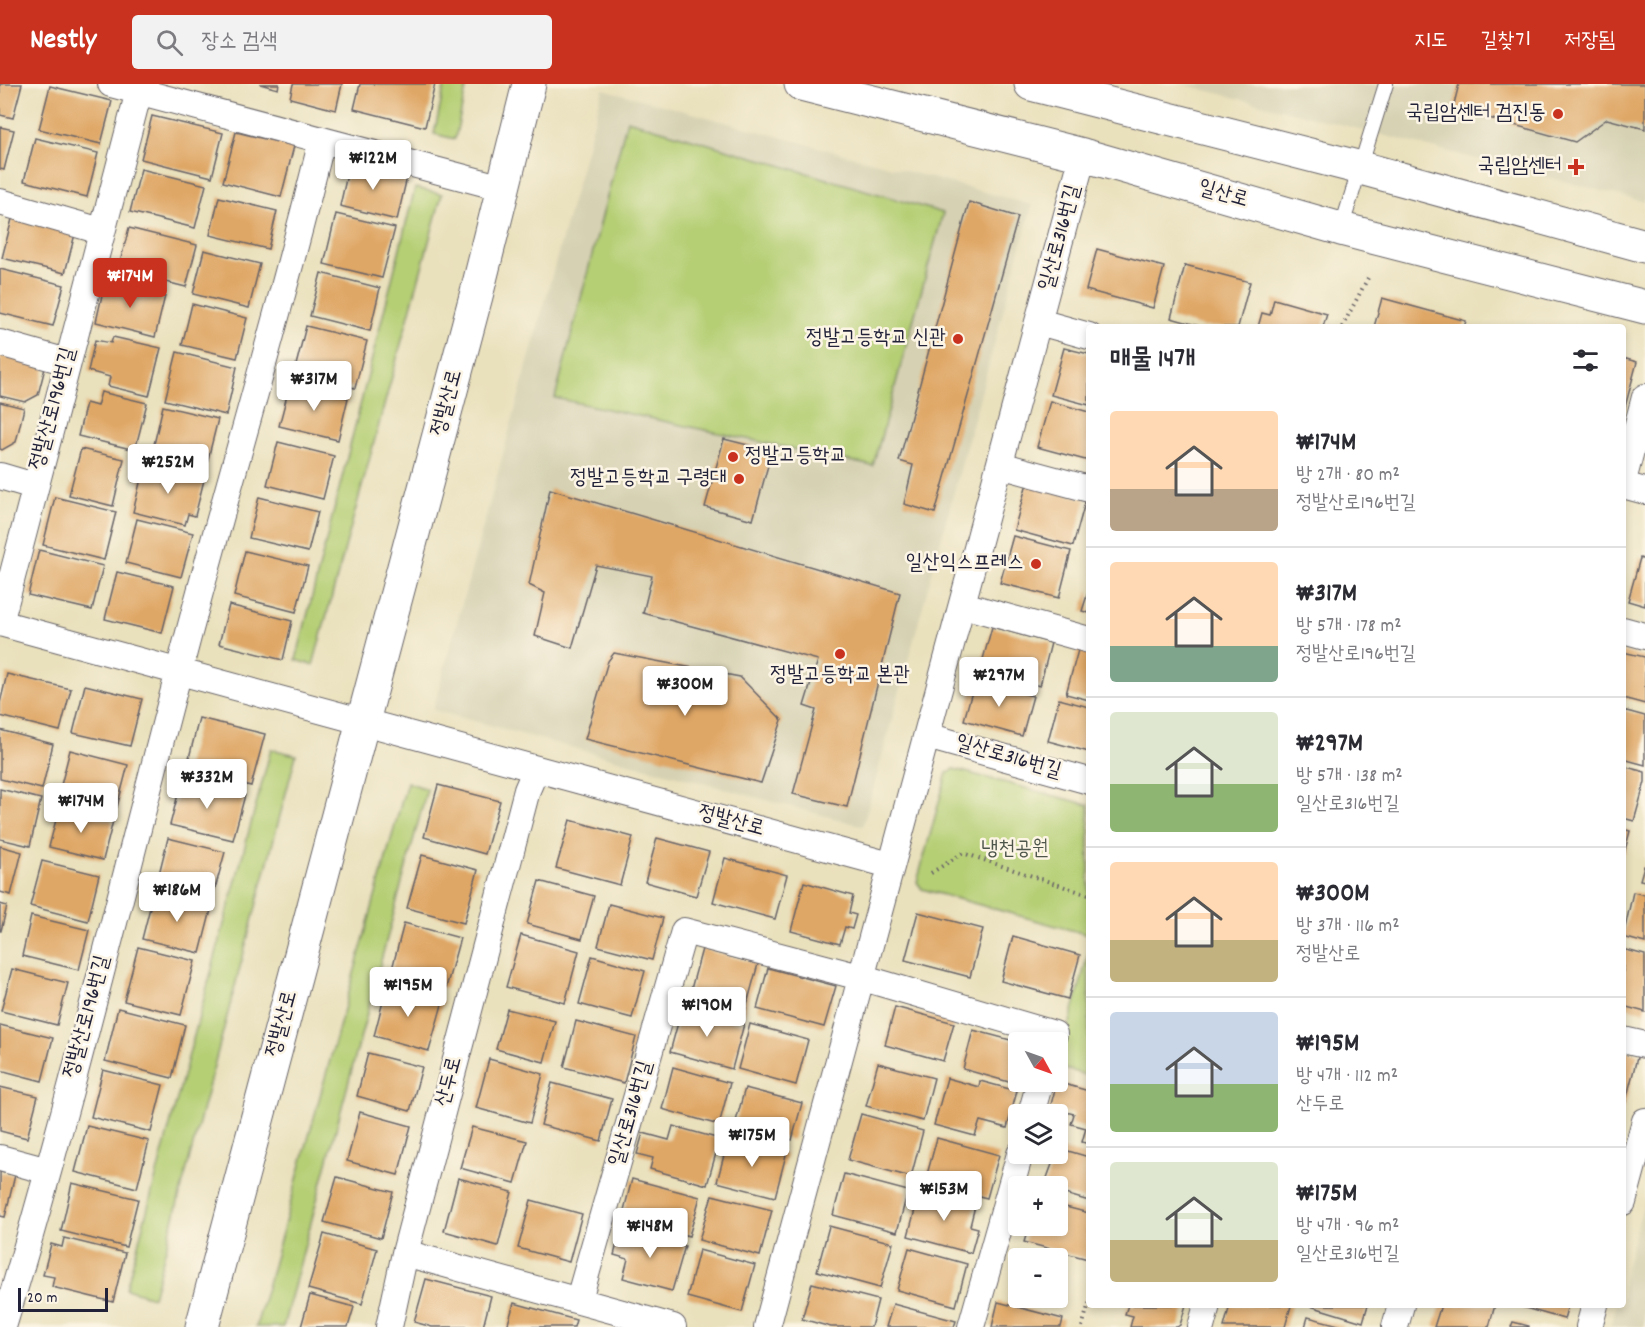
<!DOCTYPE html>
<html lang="ko">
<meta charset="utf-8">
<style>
body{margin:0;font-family:Dekko,"Poor Story",sans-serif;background:#f2f2f3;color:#2b2b33;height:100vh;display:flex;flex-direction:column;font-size:22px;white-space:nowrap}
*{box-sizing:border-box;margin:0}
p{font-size:20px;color:#7c7c81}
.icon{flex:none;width:33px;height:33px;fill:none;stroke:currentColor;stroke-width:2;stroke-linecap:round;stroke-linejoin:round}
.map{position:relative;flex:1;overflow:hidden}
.details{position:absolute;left:1086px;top:240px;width:540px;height:984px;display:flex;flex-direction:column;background:#fff;border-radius:6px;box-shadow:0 3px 9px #0003}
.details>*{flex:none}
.needle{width:39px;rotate:130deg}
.controls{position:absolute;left:1008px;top:948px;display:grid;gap:12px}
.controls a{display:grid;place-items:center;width:60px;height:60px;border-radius:6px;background:#fff;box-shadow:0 3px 9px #0003;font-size:30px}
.scale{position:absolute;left:18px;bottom:15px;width:90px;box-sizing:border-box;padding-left:6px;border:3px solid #22223b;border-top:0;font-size:16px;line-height:21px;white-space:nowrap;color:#22223b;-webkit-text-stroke:4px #fcf5e5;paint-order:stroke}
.price{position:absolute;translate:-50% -51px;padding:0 14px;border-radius:6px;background:#fff;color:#222;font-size:20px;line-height:39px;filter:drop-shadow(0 2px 3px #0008)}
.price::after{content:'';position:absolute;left:50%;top:36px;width:18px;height:14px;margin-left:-9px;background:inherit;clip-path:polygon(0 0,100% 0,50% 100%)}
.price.active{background:#c8321e;color:#fff}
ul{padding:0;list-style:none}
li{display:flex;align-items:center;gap:18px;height:150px;padding:0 24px}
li+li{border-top:2px solid #e1e1e2}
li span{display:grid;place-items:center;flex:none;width:168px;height:120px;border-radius:6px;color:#555}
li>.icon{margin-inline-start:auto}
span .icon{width:72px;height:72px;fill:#fffc;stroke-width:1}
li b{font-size:26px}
h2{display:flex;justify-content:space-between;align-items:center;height:72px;padding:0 24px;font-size:26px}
header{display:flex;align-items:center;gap:36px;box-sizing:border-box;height:84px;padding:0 30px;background:#c8321e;color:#fff}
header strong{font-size:28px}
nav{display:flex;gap:33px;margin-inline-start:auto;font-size:21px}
.search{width:420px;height:54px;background:#f2f2f3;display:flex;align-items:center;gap:15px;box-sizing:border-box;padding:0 21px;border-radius:6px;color:#7c7c81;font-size:22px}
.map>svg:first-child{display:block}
</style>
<header>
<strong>Nestly</strong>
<div class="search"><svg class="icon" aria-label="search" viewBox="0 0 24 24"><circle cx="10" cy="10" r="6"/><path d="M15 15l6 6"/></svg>장소 검색</div>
<nav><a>지도</a><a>길찾기</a><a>저장됨</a></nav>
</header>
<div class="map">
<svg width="1645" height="1243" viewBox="0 0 1645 1243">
<rect width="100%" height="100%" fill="#fcf5e5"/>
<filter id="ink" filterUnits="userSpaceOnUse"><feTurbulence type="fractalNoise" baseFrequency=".0167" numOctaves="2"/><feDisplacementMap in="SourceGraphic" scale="12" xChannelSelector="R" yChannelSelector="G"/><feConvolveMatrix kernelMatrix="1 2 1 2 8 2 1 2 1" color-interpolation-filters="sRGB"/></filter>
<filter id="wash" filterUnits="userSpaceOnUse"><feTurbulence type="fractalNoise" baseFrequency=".008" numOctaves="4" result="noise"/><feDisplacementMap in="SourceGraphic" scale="24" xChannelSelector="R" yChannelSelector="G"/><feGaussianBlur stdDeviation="1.35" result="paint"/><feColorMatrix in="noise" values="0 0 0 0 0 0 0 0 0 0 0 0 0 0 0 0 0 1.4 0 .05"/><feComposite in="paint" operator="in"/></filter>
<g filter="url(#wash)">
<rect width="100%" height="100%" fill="#e9e0bc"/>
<path fill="#d6d1b2" d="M1182,0H1645V118L1371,48Z
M603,5L1032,121L863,742L433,626Z
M1645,1114V1243H1610L1616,1221H1623V1195Z"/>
<path fill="#b5cf74" stroke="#6c7858" stroke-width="1.5" d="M445,0H467L455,55L434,50Z
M627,36L943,129L873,382L555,314Z
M415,104L442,110L313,581L296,576Z
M271,665L296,671L153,1213L126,1205Z
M954,685L1089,721V851L922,805L917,798L947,689Z
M407,698L427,705L283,1243H256Z
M1089,867V992L1058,983Z"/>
<g id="blocks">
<path fill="#dfa766" d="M0,0H22L13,34L0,31Z
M260,0H279L278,5Z
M293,0H342L336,26L290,14Z
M360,0H435L425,43L354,25Z
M1459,0H1645V45L1607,35L1575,58L1453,24Z
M50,2L112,17L101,60L39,45Z
M152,32L223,49L212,93L141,75Z
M0,43L14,46L4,86L0,85Z
M236,48L294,62L281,113L223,98Z
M35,54L98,69L87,113L24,97Z
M350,77L407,93L397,136L340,122Z
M141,85L206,101L195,144L130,128Z
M219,113L277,127L268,165L210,151Z
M969,118L1018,133L935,429L904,420L913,381L899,377Z
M336,130L395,144L382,194L324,180Z
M13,131L76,146L65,189L2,174Z
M129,144L197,161L186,203L118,186Z
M1097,165L1164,183L1153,224L1086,206Z
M204,166L260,180L249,224L193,210Z
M1185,181L1250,198L1238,243H1203L1171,234Z
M0,185L64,201L53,242L0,229Z
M321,189L380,204L370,247L310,232Z
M105,198L165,212L155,253L96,238Z
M1382,214L1466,237L1464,243H1374Z
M1274,215L1327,230L1323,243H1258L1262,229L1270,231Z
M192,220L247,234L237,274L182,261Z
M306,242L367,257L355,304L294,289Z
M113,253L161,264L149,312L108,302L110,293L88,287L95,256L111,259Z
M0,264L45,284L38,311L25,318L0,312Z
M1064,264L1089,270V321L1051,311Z
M177,268L237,283L226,331L165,316Z
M1623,274L1637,278L1624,327H1623Z
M290,300L348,314L338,356L279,342Z
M101,308L147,319L135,366L78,352L86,319L97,322Z
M1050,317L1089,328V377L1037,363Z
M0,318L24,324L16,358L2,366L0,365Z
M163,322L218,335L206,383L152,369Z
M724,355L772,367L753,436L705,423Z
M278,358L334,372L323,415L267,401Z
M81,365L124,375L113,422L69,411Z
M144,382L204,396L195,432L188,430L185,441L133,428Z
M1027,399L1086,415L1073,462L1014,446Z
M550,405L900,509L847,723L793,710L816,626L804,622L818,576L643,529L652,492L596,481L572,564L535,552L545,509L529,501Z
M55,413L116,428L104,476L43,461Z
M259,413L318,428L308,468L249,454Z
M137,435L193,449L181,493L126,479Z
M1013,452L1071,467L1059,514L1000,499Z
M39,466L103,482L92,526L28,511Z
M245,467L308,482L296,528L234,512Z
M1640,474L1645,476V522L1628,517Z
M117,488L174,502L162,549L105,535Z
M1089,505V529L1082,527Z
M229,521L292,537L283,576L219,560Z
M992,543L1051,559L1040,602L980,586Z
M1078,566L1089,568V616L1066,610Z
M1623,568L1645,573V620L1623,614Z
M614,569L740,593L782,636L761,699L585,655L608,577Z
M7,590L71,605L60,647L0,632V619Z
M975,597L1033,612L1022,652L964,636Z
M85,601L142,615L130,662L73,649Z
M1059,615L1089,623V668L1048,657Z
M1623,626L1645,632V681L1623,675Z
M199,634L265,650L251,702L186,686Z
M0,646L53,660L42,705L0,695Z
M70,666L128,681L117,723L59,709Z
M1623,682L1645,688V698L1634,737L1623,734Z
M182,695L245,711L233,756L170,741Z
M438,701L500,717L485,770L424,753Z
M0,705L41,715L30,762L0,755Z
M59,724L113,737L103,776L49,763Z
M570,736L633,753L620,801L556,784Z
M1623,745L1630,747L1624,770L1623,769Z
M168,754L225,768L213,812L157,798Z
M657,754L709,768L696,812L645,798Z
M0,762L22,768L11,811L0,808Z
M422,771L478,786L464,839L407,824Z
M725,774L787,791L775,835L713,818Z
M42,777L99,791L88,837L30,822Z
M1644,782H1645V797L1640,796Z
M539,797L594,812L582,855L527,840Z
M804,798L853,812L849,829L856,831L852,845L845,843L840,860L791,847Z
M154,808L212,822L200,869L142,855Z
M1633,808L1645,811V859L1623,853Z
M0,820L7,822L1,847H0Z
M609,820L663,834L652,876L598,862Z
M918,828L983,845L970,893L905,876Z
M31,832L89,846L79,886L22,872Z
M404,839L460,854L446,904L391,889Z
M521,851L579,867L565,919L506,903Z
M1013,852L1080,871L1068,915L1001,897Z
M138,863L195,877L181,931L124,917Z
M702,865L758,880L744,931L688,916Z
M1623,865L1645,871V928L1623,922Z
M592,872L645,887L632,934L579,920Z
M768,884L836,902L824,943L757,925Z
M12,885L68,899L57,941L1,927Z
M387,902L443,917L429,967L374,952Z
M895,923L954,939L943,977L885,961Z
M118,924L185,941L172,994L105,977Z
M682,924L744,940L732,985L670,968Z
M507,925L555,937L544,978L496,965Z
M576,937L636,953L624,999L564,983Z
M750,940L808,956L796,1001L738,985Z
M0,941L53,954L42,997L0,986Z
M973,946L1018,958L1016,1000L963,985Z
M1623,966L1638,970L1624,1024H1623Z
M368,969L422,983L410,1027L357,1012Z
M489,975L543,990L530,1039L476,1024Z
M878,979L934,994L923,1037L866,1022Z
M673,983L730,999L719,1041L662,1025Z
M103,986L163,1001L151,1048L91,1033Z
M947,994L979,1003L980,997L1017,1007L1007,1044L980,1037L975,1052L934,1041Z
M1057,998L1089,1007V1060L1082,1058L1086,1044L1071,1040L1074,1030L1050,1024Z
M552,999L612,1015L601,1057L541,1041Z
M0,1003L38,1012L27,1054L0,1047Z
M745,1004L802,1019L792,1056L735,1041Z
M360,1028L411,1042L398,1091L347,1077Z
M861,1030L923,1047L911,1093L848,1076Z
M87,1042L149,1057L137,1104L75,1088Z
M673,1042L720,1055L707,1101L650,1085L653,1074L637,1070L643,1049L669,1056Z
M472,1043L527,1057L515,1099L460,1084Z
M937,1054L999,1071L987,1114L925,1098Z
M728,1056L786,1071L775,1113L717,1098Z
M1058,1064L1089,1073V1117L1058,1108V1102H1044Z
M0,1088L15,1091L5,1133L0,1132Z
M844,1090L908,1107L897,1148L833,1131Z
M337,1093L393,1108L381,1154L324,1138Z
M458,1094L512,1108L498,1162L444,1147Z
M632,1095L700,1113L689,1152L622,1134Z
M72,1099L138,1115L126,1163L61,1147Z
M920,1107L975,1122L970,1142L978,1144L971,1169L908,1152Z
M712,1111L772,1126L760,1172L699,1156Z
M531,1116L582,1130L569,1178L518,1164Z
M1058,1121L1089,1129L1088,1175L1024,1158L1029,1142H1058Z
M829,1142L893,1159L880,1204L817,1187Z
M621,1145L685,1162L672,1207L623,1194L628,1175L614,1171Z
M324,1150L377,1165L362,1220L308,1205Z
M64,1154L125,1169L113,1218L52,1203L54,1193L43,1191L51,1160L62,1163Z
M909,1164L967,1180L956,1222L897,1206Z
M699,1166L755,1181L742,1228L687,1213Z
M426,1195L491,1212L483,1243H432L414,1238Z
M812,1199L878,1216L871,1243H831L802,1235Z
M310,1211L354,1223L348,1243H301Z
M998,1218L1063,1235L1061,1243H992Z
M514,1219L576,1236L574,1243H507Z
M893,1220L956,1237L954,1243H886Z
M1128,1221H1186L1180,1241L1177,1243H1130L1133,1232L1125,1230Z
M1230,1221H1285L1291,1222L1285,1243H1224Z
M1307,1221H1368L1363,1238Z
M1441,1221H1495L1489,1243H1434Z
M1514,1221H1568L1564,1235Z
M1308,1233L1343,1242V1243H1305Z
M1513,1238L1529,1242V1243H1511Z"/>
</g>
</g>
<g filter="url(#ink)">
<use href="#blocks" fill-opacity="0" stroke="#686468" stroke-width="1.5"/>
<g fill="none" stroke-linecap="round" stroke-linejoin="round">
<g stroke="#686468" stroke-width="16">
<path id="service" d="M1341,145L1386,0"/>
</g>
<g stroke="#686468" stroke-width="28">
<path id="minor" d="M111,0L503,104
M0,118L101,147
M1039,238L1089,252
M0,259L67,278
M1000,381L1089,405
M0,392L34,402
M1623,397L1645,313
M1623,401L1645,407
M963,521L1089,556
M0,539L890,781
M0,539L139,7
M1623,546L1645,552
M927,652L1089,697
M1623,956L1645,961
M1031,1030L1040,998
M0,1074L48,1087
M1623,1118L1645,1037
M405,1169L673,1243
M579,1215L684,847L860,893L1054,950L1051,958
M3,1243C69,1026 121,806 179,587C225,409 279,234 322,56
M389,1243L405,1169L527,706L536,685
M767,1243L1083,71
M971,1243L1020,1070
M1201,1243L1207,1221
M1395,1243L1401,1221
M1589,1243L1595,1221"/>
</g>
<g stroke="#686468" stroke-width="35">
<path id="secondary" d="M202,1243L476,212L529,0"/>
</g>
<g stroke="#686468" stroke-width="35">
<path id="primary" d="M801,0L1083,71L1341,145L1645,223
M1031,0L1361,84L1645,162"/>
</g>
<path stroke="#686468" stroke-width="4" stroke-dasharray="1.5 4.5" stroke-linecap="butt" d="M1342,243L1369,192
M931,789L963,769L1089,811
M1082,1243L1089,1219"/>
<use href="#service" stroke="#fff" stroke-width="14"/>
<use href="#minor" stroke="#fff" stroke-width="26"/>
<use href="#secondary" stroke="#fff" stroke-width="33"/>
<use href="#primary" stroke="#fff" stroke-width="33"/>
</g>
</g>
<g fill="#c8321e" stroke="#fcf5e5" stroke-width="2">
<circle cx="1558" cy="30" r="6"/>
<path d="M1573 74h6v6h6v6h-6v6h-6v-6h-6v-6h6z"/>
<circle cx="958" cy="255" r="6"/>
<circle cx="733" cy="373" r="6"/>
<circle cx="739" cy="395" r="6"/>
<circle cx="1036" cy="480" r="6"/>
<circle cx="840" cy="570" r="6"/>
</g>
<g text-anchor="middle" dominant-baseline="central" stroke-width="5" stroke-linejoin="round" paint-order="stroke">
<g font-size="21" fill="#22223b" stroke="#fcf5e5" text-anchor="end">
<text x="1546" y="30">국립암센터 검진동</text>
<text x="1562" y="83">국립암센터</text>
<text x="946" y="255">정발고등학교 신관</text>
<text x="745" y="373" text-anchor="start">정발고등학교</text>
<text x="727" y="395">정발고등학교 구령대</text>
<text x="1024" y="480">일산익스프레스</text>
<text x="840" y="592" text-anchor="middle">정발고등학교 본관</text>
</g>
<g font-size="21" fill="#22223b" stroke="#fcf5e5">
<text transform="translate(1223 111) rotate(16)">일산로</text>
<text transform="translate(1061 154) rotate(-75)">일산로316번길</text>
<text transform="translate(448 319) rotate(-75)">정발산로</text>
<text transform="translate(54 325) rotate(-75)">정발산로196번길</text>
<text transform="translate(1008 674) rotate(16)">일산로316번길</text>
<text transform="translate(731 738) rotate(15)">정발산로</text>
<text transform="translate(88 933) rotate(-75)">정발산로196번길</text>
<text transform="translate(283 940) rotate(-75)">정발산로</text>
<text transform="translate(450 998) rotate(-75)">산두로</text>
<text transform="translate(632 1030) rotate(-74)">일산로316번길</text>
</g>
<g font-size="21" fill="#4e564c" stroke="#fcf5e5">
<text x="1015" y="766">냉천공원</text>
</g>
</g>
</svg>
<div class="controls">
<a><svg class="needle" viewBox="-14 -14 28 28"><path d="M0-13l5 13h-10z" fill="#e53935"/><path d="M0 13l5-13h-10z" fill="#7c7c81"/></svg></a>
<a><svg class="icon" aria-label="layers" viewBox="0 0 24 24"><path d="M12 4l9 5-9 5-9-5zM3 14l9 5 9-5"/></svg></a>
<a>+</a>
<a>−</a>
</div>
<div class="scale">20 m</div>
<b class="price" style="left:373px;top:107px">₩122M</b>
<b class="price active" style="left:130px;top:225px">₩174M</b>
<b class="price" style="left:314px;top:328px">₩317M</b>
<b class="price" style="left:168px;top:411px">₩252M</b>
<b class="price" style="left:999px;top:624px">₩297M</b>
<b class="price" style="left:685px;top:633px">₩300M</b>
<b class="price" style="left:207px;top:726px">₩332M</b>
<b class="price" style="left:81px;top:750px">₩174M</b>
<b class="price" style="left:177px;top:839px">₩186M</b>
<b class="price" style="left:408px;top:934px">₩195M</b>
<b class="price" style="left:707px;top:954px">₩190M</b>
<b class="price" style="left:752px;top:1084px">₩175M</b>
<b class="price" style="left:944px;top:1138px">₩153M</b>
<b class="price" style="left:650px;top:1175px">₩148M</b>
<section class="details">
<h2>매물 14개<svg class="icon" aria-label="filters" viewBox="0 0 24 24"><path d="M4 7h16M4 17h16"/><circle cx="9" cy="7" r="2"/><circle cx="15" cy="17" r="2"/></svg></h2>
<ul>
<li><span style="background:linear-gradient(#ffd9b3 65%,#b9a48a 0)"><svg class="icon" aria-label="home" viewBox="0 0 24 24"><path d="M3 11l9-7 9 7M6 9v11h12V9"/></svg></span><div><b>₩174M</b><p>방 2개 · 80 m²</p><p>정발산로196번길</p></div></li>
<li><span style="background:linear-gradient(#ffd9b3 70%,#7fa58c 0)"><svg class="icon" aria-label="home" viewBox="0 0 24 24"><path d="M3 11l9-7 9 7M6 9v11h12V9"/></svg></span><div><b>₩317M</b><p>방 5개 · 178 m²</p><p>정발산로196번길</p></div></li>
<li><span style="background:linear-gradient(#dfe7d0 60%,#8fb573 0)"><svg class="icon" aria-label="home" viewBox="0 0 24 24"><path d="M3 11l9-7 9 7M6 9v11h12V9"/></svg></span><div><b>₩297M</b><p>방 5개 · 138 m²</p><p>일산로316번길</p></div></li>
<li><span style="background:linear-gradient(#ffd9b3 65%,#c2b280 0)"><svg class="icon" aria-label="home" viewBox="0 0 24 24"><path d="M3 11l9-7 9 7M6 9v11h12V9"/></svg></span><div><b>₩300M</b><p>방 3개 · 116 m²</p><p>정발산로</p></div></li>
<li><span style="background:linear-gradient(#c9d6e8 60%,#8fb573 0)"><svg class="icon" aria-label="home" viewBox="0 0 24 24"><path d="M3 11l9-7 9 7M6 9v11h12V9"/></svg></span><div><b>₩195M</b><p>방 4개 · 112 m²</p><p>산두로</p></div></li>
<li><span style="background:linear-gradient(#dfe7d0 65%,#c2b280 0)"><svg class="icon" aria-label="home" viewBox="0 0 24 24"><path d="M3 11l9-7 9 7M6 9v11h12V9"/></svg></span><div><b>₩175M</b><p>방 4개 · 96 m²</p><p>일산로316번길</p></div></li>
</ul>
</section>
</div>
